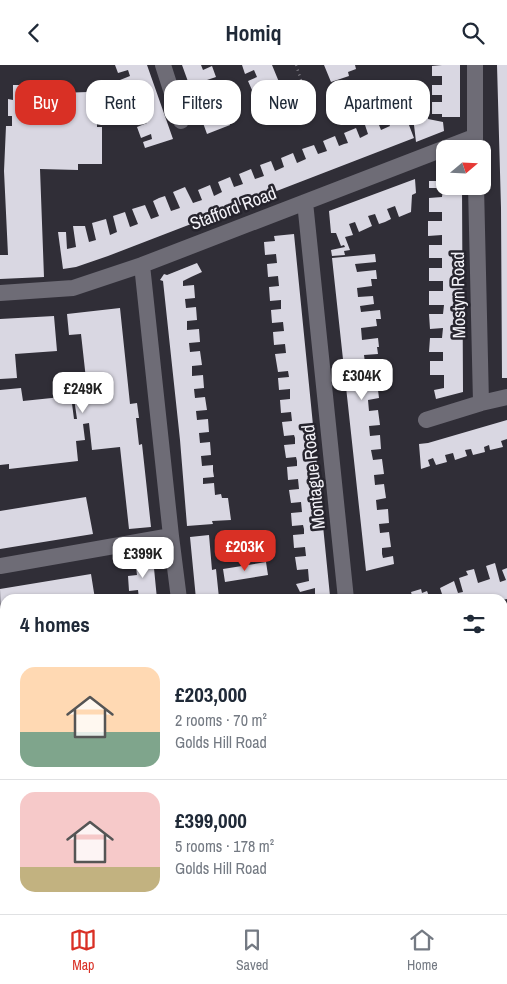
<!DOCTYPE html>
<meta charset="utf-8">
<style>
body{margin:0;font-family:"Archivo Narrow",sans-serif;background:#f2f2f3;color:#1f2937;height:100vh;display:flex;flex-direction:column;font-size:19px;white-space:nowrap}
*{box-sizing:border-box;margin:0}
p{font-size:16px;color:#747a83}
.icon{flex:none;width:28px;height:28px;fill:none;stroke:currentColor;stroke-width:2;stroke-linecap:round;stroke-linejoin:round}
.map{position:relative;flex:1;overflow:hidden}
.side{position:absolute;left:0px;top:529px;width:508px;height:321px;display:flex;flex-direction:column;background:#fff;border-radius:15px 15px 0 0;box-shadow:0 1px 4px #0004}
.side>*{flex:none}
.guide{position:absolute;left:15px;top:15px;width:478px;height:45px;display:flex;gap:10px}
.needle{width:32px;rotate:71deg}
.buttons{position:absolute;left:436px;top:75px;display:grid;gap:10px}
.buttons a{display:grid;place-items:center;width:55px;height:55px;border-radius:10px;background:#fff;box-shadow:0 1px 4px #0004;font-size:25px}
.price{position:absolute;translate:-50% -42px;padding:0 11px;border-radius:10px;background:#fff;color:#222;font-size:16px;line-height:32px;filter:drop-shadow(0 1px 2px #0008)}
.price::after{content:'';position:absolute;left:50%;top:30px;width:15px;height:11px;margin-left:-8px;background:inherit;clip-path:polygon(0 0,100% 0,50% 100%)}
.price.current{background:#d93025;color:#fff}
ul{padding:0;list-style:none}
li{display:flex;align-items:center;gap:15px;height:125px;padding:0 20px}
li+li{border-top:1px solid #e0e1e3}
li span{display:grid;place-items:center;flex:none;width:140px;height:100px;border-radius:15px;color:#555}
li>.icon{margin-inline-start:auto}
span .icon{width:60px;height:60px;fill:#fffc;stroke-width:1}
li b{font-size:21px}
h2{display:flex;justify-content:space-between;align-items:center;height:60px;padding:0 20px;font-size:21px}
.chip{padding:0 18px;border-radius:15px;background:#fff;box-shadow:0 1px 4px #0004;font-size:18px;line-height:45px}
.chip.current{background:#d93025;color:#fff}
header{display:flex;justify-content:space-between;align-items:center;height:65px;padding:0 20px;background:#fff;font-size:22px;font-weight:800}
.tab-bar{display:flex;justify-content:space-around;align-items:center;height:70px;border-top:1px solid #e0e1e3;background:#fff;font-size:14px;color:#747a83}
.tab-bar a{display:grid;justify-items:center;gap:2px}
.tab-bar .current{color:#d93025}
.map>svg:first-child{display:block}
</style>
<header><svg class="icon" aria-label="back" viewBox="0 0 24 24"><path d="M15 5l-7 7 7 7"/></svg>Homiq<svg class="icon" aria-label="search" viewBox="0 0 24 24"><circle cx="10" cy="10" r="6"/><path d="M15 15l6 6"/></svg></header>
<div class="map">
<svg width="507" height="849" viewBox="0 0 507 849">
<rect width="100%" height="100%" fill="#302e37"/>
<path fill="#d9d7e2" d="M115,0H147L173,74L145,83L143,77L152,74L151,69L141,73L137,62L147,58L145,54L135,57L131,46L141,42L139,38L129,41L125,30L135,26L134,22L124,25L120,15L130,11L128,5L118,8Z
M182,0H201L203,5L212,1L216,12L207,15L208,20L218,16L221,27L212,30L214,36L224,33L227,42L218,46L221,56L228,54L230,60L207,69Z
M242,0H272L286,34L269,41L267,38L258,42L254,31L263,27L261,22L252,25L248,16L257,12L254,5L245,9Z
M324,0H355L356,4L348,7L349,11L331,17Z
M442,0H460V52H442V49H432V37H442V30H432V20H442V11H432V1Z
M497,0H507V313H502L501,143Z
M13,20H29V29L88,27L89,54H97V62H102V99H78V105L40,104L44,212L0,214V190H8L4,106L6,61H12V51H8V34L13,35Z
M428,42V54L443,57L444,66L416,77L412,43Z
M398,47L402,57L407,55L414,73L108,191L76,202L63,204L58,167H66L67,184L76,182L73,161H85L89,177L96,175L92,158L106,154L110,170L117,167L113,151L125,147L130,162L138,159L132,144L145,140L151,154L159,151L153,136L159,133L165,131L171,146L180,143L173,127L185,122L193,138L202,135L198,125L210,120L214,131L222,127L218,117L230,112L234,122L243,119L239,109L251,104L255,114L264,111L260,100L271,96L275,106L284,102L281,93L293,88L297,98L306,94L302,84L314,80L318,89L327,86L323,76L335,71L339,81L344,79L348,78L344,68L356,63L360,73L368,69L365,60L377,55L381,65L390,61L386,51Z
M445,101V121H462L463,327L436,334L434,325L444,323V310H430V296H443V287H429L430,273H442L443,263L430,264L429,249H443L444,240H429V226H443V216H429V203H442V193H429V180H442V170L428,171V156H442V147H429V133L442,132L443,123H429V116H440V103Z
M415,114L416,128L412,130L411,147L399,152L395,141L387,144L391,154L385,157L379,159L375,149L368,151L372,161L359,167L355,157L349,159L353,170L345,172L350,185L344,186L345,190L332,191L331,185L345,182L344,180L341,181L336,168H331L329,146Z
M294,169L330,531L315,533V523L300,527L296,519L309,516L308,504L297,505L295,492L306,491L305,482L294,483L293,470L304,469V464L303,460L292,461L291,448L302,447L301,437L291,438L289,425L299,424L298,414L288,415L287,402L297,401V396L296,392L286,393L284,380L295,379V373L294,370L284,371L282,357L292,356L291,347L281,348L280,335L290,334V324L279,325L278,313L289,312L288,306L278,307L275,289L286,288L285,279L274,280L273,267L284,266L283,257L272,258L271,245L281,244V235L270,236L269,222L279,221L278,211L268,212L267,199L277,198L276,189L265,190L264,177L275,176L274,171Z
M375,189L376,197L355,199L357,207L376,205L377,214H371L372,221L357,223L358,232L373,231L374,239L360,241L361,247L380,245L381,254H376L377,261L361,263L362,275L378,273L379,282H377L378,289L364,290L365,298L375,297L376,306L365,307L366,318L377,317L379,333L368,335L369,346L378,345L380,360L369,361L370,371L380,370L381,384L371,385L373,395L382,394L384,409L374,410L375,420L384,419L386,433L376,435L377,445L388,444L389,458L379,459L380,468L389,467L391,482L382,483V489L383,493L393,491L394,499L366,506L332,193Z
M197,198L202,207L191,212L183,216V221L194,220L195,233L185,234L186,243L196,242L197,255L187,256V265L199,264L200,277L189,278L190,287L200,286L202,300L192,301V311L203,310L204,323L194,324L195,333L205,332L207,345L196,346L197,355L208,354L209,367L199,368L200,378L210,377L211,390L201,391L202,401L213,400V406L214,412L203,413V419L214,418L215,430L221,429L222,433H228L231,455L212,456L213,459L187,461L180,375L163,216L160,215L164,209L167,210Z
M120,243L130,339L137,338L139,353H136L139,380L142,379L151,462L129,464L120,382L92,385L89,358L83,359L85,375L76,376L78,396L9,404V399L0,400V325L21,323L23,336L71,331L74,354H77L74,333L88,332L81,269L69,270L67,249Z
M54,251L57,286L15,289L17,313L0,314V254Z
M507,355V374L501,376L503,382L490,385L489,380L484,382L485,387L473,390L471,384L465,385L467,391L455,395L453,388L445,390L447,397L436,400L433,393L428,395L430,401L421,404L419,379L428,378Z
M86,432L93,469L0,484V446Z
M209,470L212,505L216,504L219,533L196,534L190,472Z
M153,493L157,534H139L138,525L129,526L128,511L137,510L136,502L127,503L126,496Z
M266,497L268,510L225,517L223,504Z
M495,498L500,517L506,515L502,505L507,503V534L502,535V534H438L443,532L440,523L454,516L458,528L463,527L459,513L468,510L466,506L474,504L478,518L490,514L486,501Z
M91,509L95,534H5V558L1,559L0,524Z
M421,524L422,528L427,526L430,534H413L411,527Z
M507,574V595L502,596V575Z
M0,707H2L5,726H0Z
M0,768H5V786H0Z
M0,816H5V836H0Z"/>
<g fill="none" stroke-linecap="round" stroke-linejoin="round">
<path stroke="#88868e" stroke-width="2.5" stroke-dasharray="1 4" stroke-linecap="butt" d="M296,0L302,18
M0,807H5"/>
<path stroke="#6e6c76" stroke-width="16" d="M163,0L181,56
M475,83V0
M476,121L481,338
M305,137L346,534
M142,200L171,471L179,534
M0,228L73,223L142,200L474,72
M426,355L481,338L507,332
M0,501L171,471
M502,555L507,554
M0,688H5"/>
<g stroke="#d2d1d7" stroke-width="5.5">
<path id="rail" d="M502,766L507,764
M502,776L507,774
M277,849L291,845
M325,849L336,845"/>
</g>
<use href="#rail" stroke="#26242d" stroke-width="4" stroke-dasharray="11" stroke-linecap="butt"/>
</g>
<g text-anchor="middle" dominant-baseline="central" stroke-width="5" stroke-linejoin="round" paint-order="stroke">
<g font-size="18" fill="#f3f2f8" stroke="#26242d">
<text transform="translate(233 143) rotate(-21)">Stafford Road</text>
<text transform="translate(458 230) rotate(-91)">Mostyn Road</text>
<text transform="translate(313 412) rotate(-96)">Montague Road</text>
</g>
</g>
</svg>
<div class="buttons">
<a><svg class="needle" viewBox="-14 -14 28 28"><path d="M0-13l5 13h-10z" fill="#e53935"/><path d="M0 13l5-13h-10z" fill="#747a83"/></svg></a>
</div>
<b class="price" style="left:362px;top:336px">£304K</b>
<b class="price" style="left:83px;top:349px">£249K</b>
<b class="price current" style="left:245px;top:507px">£203K</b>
<b class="price" style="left:143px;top:514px">£399K</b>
<div class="guide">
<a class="chip current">Buy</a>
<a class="chip">Rent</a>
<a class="chip">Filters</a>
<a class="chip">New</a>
<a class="chip">Apartment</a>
</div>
<section class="side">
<h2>4 homes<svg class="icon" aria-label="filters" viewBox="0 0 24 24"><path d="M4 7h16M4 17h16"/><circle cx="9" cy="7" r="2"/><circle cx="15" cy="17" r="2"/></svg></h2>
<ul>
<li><span style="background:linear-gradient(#ffd9b3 65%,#7fa58c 0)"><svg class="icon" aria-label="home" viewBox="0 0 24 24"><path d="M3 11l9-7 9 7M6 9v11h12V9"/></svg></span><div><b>£203,000</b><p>2 rooms · 70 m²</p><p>Golds Hill Road</p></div></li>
<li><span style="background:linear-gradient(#f6c9c9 75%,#c2b280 0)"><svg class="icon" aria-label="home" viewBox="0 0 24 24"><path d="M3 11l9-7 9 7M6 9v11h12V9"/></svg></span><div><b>£399,000</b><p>5 rooms · 178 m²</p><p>Golds Hill Road</p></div></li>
</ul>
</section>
</div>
<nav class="tab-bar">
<a class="current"><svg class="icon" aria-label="map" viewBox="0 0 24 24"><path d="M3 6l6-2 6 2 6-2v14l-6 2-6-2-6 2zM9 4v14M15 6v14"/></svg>Map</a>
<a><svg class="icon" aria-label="saved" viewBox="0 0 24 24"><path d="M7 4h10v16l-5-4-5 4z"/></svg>Saved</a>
<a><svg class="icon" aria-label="home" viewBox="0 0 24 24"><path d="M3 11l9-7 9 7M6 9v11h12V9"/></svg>Home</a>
</nav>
